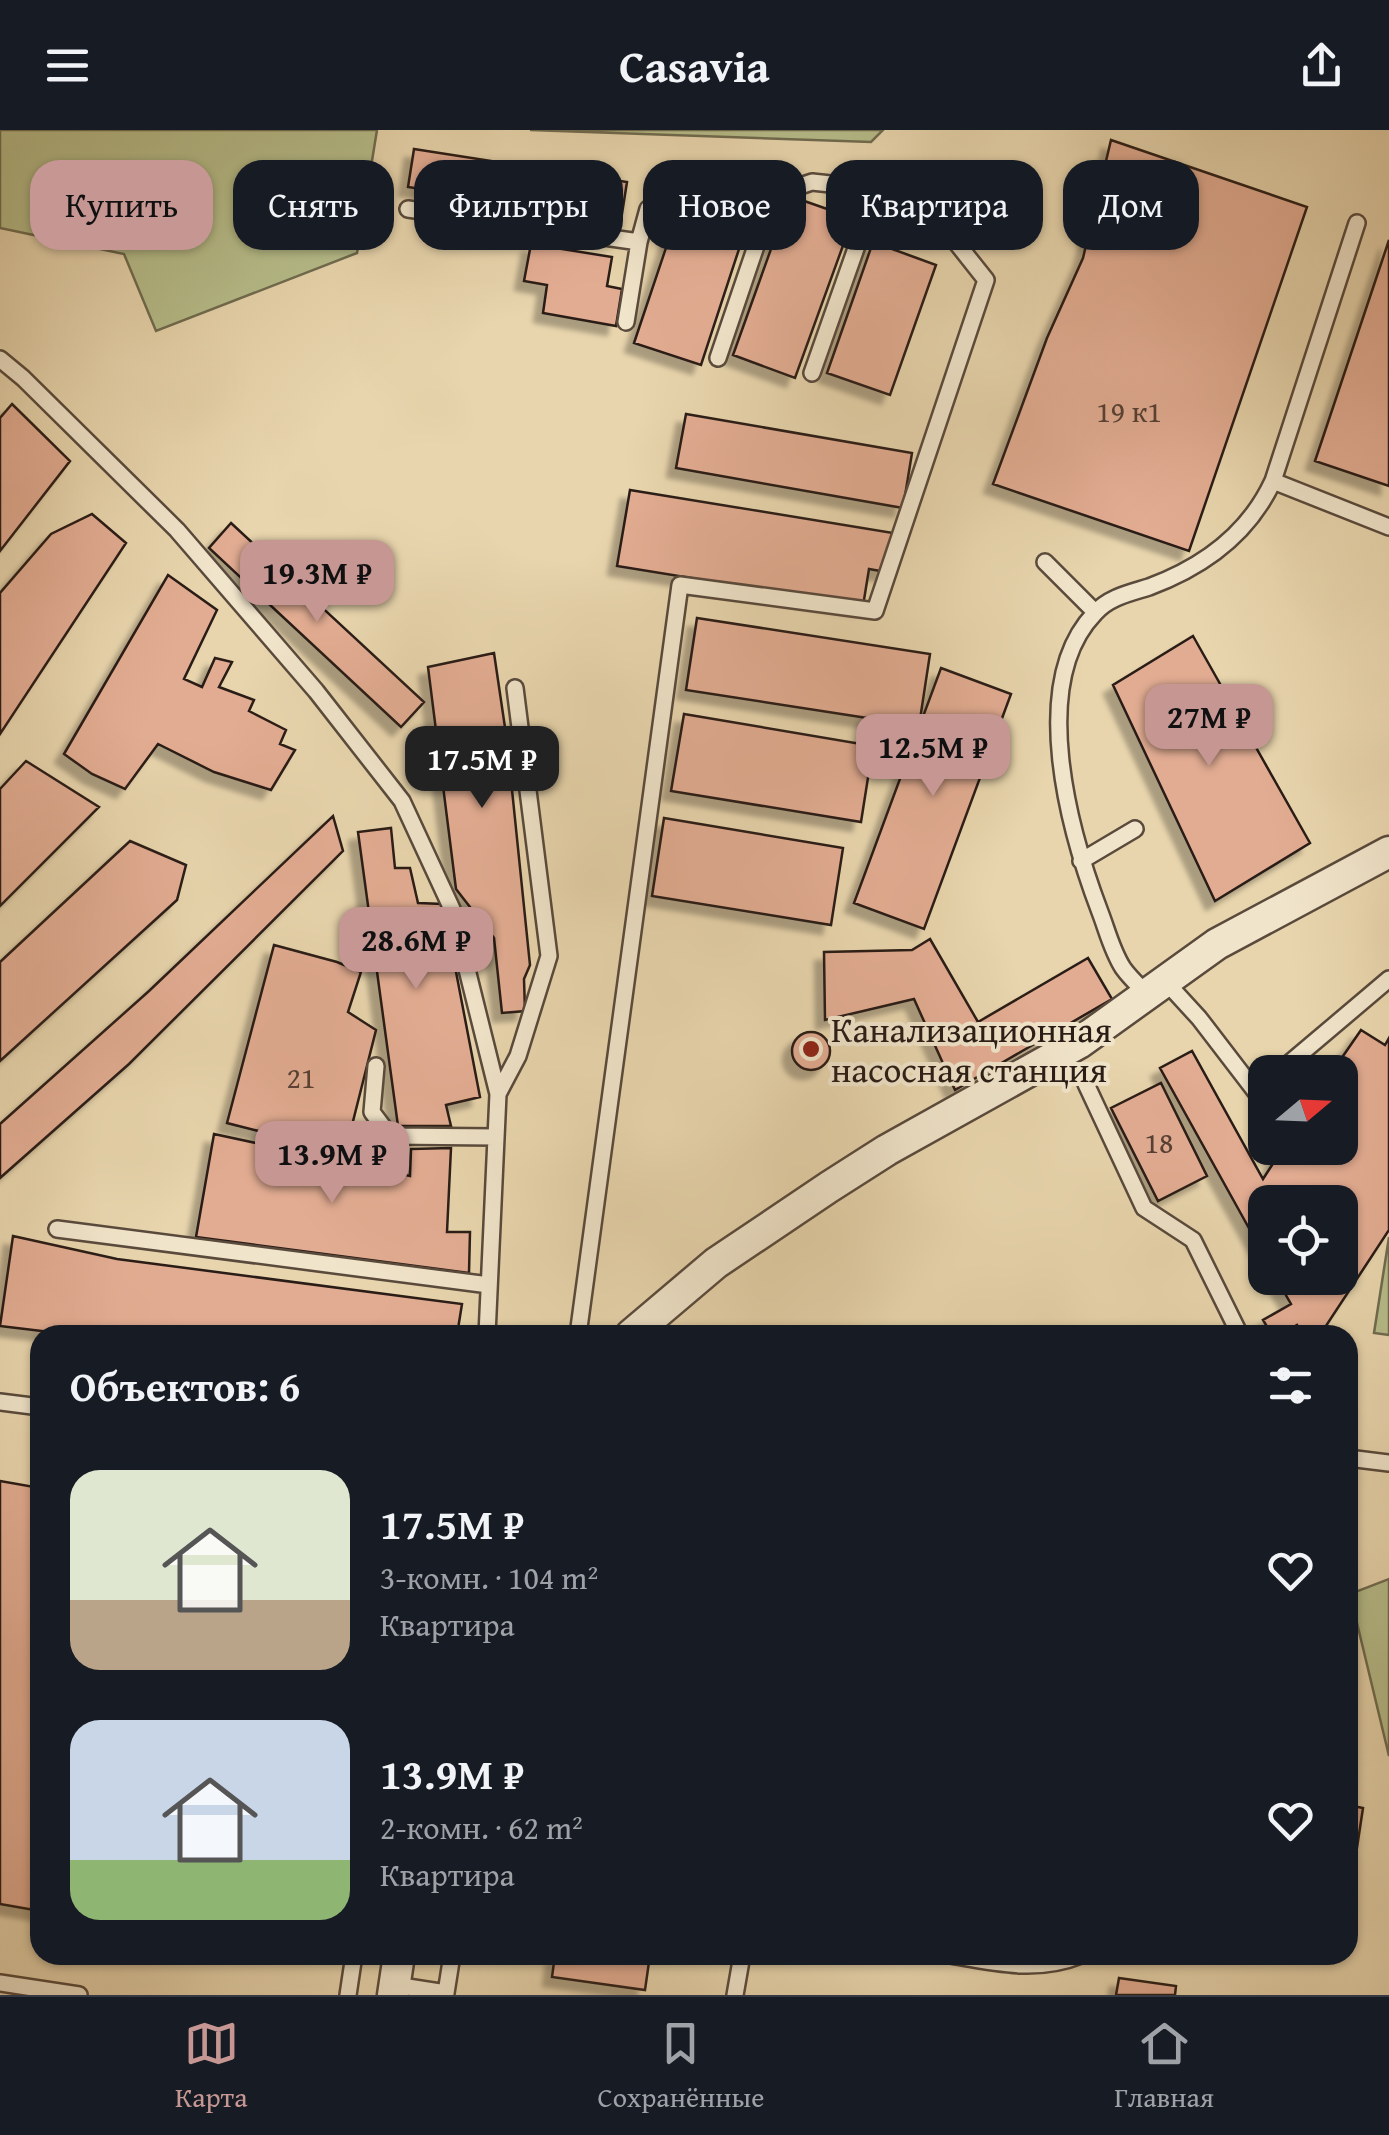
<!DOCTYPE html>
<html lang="ru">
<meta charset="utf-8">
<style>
body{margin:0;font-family:"Gentium Book Plus",serif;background:#20242c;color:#f1f3f6;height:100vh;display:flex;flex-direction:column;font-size:38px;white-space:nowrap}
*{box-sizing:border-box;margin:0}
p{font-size:32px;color:#9ea1a6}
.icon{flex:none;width:55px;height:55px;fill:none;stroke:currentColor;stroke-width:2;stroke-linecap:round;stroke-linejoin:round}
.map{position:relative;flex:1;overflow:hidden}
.panel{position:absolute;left:30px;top:1195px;width:1328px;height:640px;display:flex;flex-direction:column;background:#171b24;border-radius:30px;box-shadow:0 2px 8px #0004}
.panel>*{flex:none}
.guide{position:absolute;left:30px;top:30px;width:1330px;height:90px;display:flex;gap:20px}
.needle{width:65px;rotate:71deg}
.tools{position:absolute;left:1248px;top:925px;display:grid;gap:20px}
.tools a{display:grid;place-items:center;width:110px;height:110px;border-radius:20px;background:#171b24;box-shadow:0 2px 8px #0004;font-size:50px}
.price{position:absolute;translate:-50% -85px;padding:0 22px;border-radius:20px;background:#c59692;color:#111;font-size:32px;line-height:65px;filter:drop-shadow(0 2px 5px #0008)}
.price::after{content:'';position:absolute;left:50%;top:60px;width:30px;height:22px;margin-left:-15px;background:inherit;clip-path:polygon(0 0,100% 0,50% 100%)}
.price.selected{background:#222;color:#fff}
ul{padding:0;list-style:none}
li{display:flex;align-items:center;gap:30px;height:250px;padding:0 40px}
li span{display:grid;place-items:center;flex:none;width:280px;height:200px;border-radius:30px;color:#555}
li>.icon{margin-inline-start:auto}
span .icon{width:120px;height:120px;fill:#fffc;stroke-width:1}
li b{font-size:42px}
h2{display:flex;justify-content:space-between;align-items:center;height:120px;padding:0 40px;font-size:42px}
.chip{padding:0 35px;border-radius:30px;background:#171b24;box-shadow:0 2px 8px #0004;font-size:35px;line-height:90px}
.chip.selected{background:#c59692;color:#111}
header{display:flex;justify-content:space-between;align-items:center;height:130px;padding:0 40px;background:#171b24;font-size:45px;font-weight:800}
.dock{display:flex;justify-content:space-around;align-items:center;height:140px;border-top:2px solid #363941;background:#171b24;font-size:28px;color:#9ea1a6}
.dock a{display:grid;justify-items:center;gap:5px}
.dock .selected{color:#c59692}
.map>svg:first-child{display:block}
</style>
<header><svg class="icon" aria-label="menu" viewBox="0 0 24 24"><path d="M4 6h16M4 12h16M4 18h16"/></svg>Casavia<svg class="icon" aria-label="share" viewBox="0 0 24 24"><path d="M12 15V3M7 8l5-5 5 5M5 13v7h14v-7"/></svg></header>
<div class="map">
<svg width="1389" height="1865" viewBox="0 0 1389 1865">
<defs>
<filter id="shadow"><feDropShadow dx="-9" dy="9" stdDeviation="2.5" flood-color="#0004"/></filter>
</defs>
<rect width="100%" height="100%" fill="#e8d5ad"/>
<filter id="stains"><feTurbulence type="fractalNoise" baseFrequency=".002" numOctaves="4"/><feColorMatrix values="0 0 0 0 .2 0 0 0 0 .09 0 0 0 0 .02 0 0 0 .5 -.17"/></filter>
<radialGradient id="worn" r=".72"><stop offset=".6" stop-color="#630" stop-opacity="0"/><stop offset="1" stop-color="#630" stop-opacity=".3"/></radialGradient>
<path fill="#b6bd8a" stroke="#706c50" stroke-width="2.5" d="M0,0H377L357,123L156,201L124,124L0,98Z
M530,0H883L871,12Z
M1389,1107V1205L1374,1203Z
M1389,1449V1626L1350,1464Z"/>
<path fill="#e2ac92" stroke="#291c16" stroke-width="2.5" filter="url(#shadow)" d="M1111,10L1307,77L1189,421L993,354L1047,208L1083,128Z
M414,19L627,52L621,90L408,57Z
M790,66L853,88L795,248L733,225Z
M675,91L741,113L701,235L634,213Z
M1389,110V356L1315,331Z
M873,112L936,135L890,265L827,243Z
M531,114L612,127L607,156L622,159L616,196L543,183L547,155L524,151Z
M12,274L70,331L0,421V288Z
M686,284L912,323L903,378L676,338Z
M630,360L893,403L886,442L869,439L863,476L617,436Z
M92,384L126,413L0,604V463L51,404Z
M231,393L424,572L401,597L209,418Z
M168,445L217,480L184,549L202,557L215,528L232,532L219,557L254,570L249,581L286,600L280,614L295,620L271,660L214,642L158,614L125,659L92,644L64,624Z
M697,488L930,524L919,596L686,560Z
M1193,506L1310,713L1215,771L1113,555Z
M494,523L507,611L530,835L524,849L525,881L502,883L494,808L456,759L428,537Z
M941,538L1011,564L924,799L854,773Z
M684,584L873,616L861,692L671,661Z
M26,631L99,677L0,776V659Z
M333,686L343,721L129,934L0,1048V994L149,861Z
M664,688L843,718L831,795L652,766Z
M391,698L395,738H410L418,773L443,774L480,967L446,975L451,996H398L358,702Z
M130,711L186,735L177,770L0,931V832Z
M930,809L978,892L1088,828L1112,869L955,960L914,869L825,890L824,822L912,820Z
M274,815L337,832L361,842L348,882L376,900L345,1023L227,993Z
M1361,900L1385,915L1389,908V1100L1320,1205H1303L1297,1195L1280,1205H1272L1263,1190L1291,1174L1276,1148H1340V1072H1265V1127L1160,938L1192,921L1263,1049L1283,1018H1340V942H1332Z
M792 921a19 19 0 1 1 38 0a19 19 0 1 1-38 0Z
M1161,953L1207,1046L1158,1071L1111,978Z
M214,1004L410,1046L411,1019L451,1018L447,1102H470L469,1143L196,1107Z
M13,1106L117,1129L462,1174L457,1205H75L0,1196Z
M0,1351L40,1358V1781L0,1774Z
M1348,1675L1363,1678L1353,1744L1348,1743Z
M555,1825H650L645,1860L552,1847Z
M1119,1848L1176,1856L1175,1865H1116Z"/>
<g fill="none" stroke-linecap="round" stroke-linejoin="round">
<g stroke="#594a3c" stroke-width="20">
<path id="lane" d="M408,79L639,112L648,79L726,81L812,52L877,59L940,92L986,150L875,481L680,455L578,1205
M626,192L639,112
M718,228L774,63
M0,229L23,248L177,400L316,561L402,671L452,779L498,964
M812,243L877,59
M1273,351L1389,397
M1045,432L1095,482
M1081,731L1135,699
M1166,852L1199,888L1265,974
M1149,866C1140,857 1130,848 1123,838C1112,821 1107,800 1100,782C1070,703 1027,553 1095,483C1109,467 1130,463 1149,457C1203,437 1249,403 1273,351L1357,93
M376,936L372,982L390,1006L496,1007
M1279,942L1389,849
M1086,954L1144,1078L1193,1110L1240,1205
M57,1099L489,1155
M487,1205L498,964L518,926L549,826L515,558
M0,1272L40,1277
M1348,1328L1389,1333
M950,1825C996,1833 1037,1843 1081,1825
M0,1853L79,1865
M395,1855L446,1863L452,1825
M348,1865L354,1825
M735,1865L742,1825"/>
</g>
<g stroke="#594a3c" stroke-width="35">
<path id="street" d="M631,1205L716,1133L829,1057L887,1020L1079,913L1217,814L1389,722
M393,1865L399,1825"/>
</g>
<use href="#lane" stroke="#f0e4ca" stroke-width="15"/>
<use href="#street" stroke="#f0e4ca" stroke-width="30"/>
</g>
<circle fill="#8f2418" stroke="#f0e4ca" stroke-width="4" cx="811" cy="919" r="10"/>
<g text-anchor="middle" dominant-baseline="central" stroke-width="8" stroke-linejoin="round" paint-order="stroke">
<g font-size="30" fill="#574035">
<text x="1129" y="281">19 к1</text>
<text x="301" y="947">21</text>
<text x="1159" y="1012">18</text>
</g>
<g font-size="35" fill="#291c16" stroke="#f0e4ca" text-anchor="start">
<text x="831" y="899">Канализационная<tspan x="831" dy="40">насосная станция</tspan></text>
</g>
</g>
<rect width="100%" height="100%" filter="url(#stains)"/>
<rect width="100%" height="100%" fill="url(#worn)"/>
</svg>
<div class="tools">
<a><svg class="needle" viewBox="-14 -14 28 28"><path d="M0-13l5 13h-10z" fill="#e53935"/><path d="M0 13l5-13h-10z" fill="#9ea1a6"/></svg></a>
<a><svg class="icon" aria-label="locate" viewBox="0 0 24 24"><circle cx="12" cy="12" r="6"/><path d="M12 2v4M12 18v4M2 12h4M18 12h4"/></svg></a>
</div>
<b class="price" style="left:317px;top:495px">19.3M ₽</b>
<b class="price" style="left:1209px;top:639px">27M ₽</b>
<b class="price" style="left:933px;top:669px">12.5M ₽</b>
<b class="price selected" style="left:482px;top:681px">17.5M ₽</b>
<b class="price" style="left:416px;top:862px">28.6M ₽</b>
<b class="price" style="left:332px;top:1076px">13.9M ₽</b>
<div class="guide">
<a class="chip selected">Купить</a>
<a class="chip">Снять</a>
<a class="chip">Фильтры</a>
<a class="chip">Новое</a>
<a class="chip">Квартира</a>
<a class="chip">Дом</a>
</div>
<section class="panel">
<h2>Объектов: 6<svg class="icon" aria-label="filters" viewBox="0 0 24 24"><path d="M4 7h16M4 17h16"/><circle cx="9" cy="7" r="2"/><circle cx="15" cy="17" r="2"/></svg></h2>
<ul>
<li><span style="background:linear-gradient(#dfe7d0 65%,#b9a48a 0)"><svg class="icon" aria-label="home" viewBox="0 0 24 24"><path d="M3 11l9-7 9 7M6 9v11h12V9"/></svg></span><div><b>17.5M ₽</b><p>3-комн. · 104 m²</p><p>Квартира</p></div><svg class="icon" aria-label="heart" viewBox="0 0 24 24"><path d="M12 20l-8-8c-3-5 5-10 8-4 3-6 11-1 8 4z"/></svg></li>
<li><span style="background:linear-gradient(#c9d6e8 70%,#8fb573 0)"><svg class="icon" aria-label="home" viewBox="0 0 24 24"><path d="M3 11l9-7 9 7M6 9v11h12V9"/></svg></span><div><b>13.9M ₽</b><p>2-комн. · 62 m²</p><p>Квартира</p></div><svg class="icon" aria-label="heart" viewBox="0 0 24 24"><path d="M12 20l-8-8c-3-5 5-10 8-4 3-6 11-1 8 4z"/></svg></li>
</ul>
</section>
</div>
<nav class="dock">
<a class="selected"><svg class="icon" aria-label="map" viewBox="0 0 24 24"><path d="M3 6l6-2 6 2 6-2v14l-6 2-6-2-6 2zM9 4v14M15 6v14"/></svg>Карта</a>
<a><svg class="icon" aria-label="saved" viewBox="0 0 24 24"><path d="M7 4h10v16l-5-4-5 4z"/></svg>Сохранённые</a>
<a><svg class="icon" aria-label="home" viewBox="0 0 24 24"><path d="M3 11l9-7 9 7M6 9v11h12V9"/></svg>Главная</a>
</nav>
